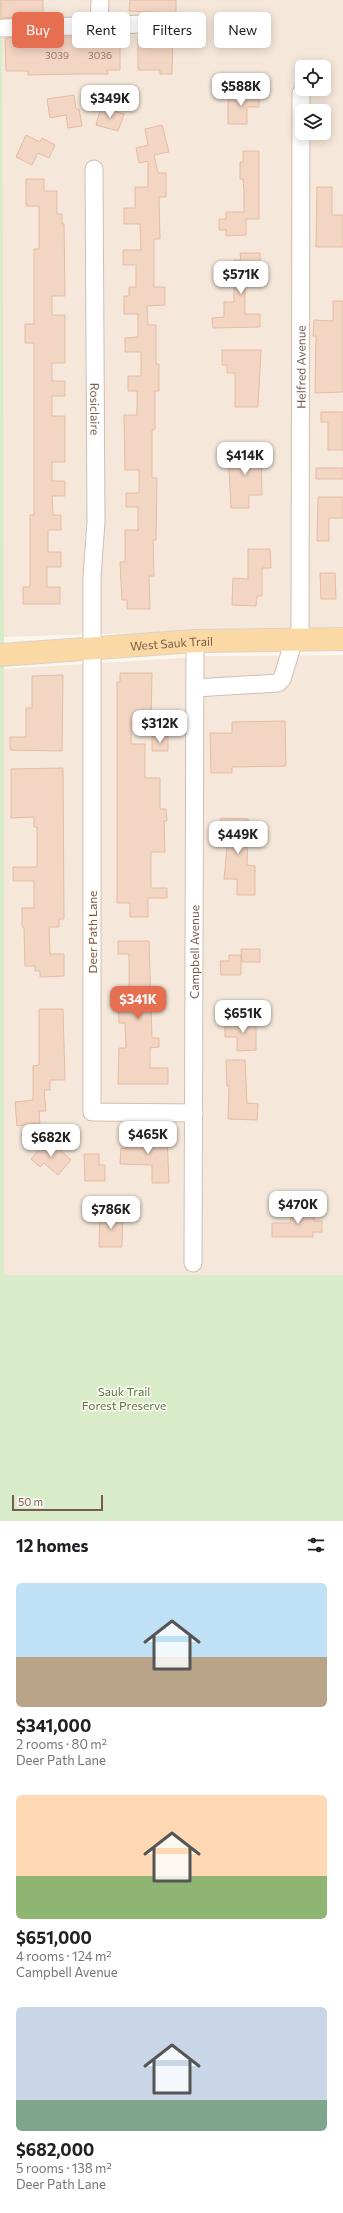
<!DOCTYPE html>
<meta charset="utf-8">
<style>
body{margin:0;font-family:Commissioner,sans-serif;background:#f6f6f6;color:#202124;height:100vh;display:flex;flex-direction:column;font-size:15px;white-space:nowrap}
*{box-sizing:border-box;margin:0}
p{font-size:13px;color:#757577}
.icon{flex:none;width:22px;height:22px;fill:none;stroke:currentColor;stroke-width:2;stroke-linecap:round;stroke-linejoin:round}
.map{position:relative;height:1521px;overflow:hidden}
.side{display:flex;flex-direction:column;background:#fff;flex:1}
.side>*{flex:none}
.hud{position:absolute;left:12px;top:12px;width:319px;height:36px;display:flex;gap:8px}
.tools{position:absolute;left:295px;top:60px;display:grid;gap:8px}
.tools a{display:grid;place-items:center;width:36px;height:36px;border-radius:6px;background:#fff;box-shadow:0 2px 10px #0003;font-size:20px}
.scale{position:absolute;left:12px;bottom:10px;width:91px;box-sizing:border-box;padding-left:4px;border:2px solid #7a5c4d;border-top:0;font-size:11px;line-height:14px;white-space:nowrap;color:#7a5c4d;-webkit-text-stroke:3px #fffaf3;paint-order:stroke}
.price{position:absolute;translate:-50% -34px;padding:0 9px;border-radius:8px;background:#fff;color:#222;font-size:13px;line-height:26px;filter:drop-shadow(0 1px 2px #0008)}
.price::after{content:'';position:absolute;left:50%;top:24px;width:12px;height:9px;margin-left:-6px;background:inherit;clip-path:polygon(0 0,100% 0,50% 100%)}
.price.selected{background:#e76f51;color:#fff}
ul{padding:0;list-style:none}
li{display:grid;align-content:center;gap:8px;height:212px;padding:0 16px}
li span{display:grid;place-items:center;height:124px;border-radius:6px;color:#555}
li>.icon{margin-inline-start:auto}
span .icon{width:72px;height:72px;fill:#fffc;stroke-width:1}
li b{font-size:17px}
h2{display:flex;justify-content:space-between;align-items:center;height:48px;padding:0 16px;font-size:17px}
.tag{padding:0 14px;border-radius:6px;background:#fff;box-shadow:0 2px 10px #0003;font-size:14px;line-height:36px}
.tag.selected{background:#e76f51;color:#fff}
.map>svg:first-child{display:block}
</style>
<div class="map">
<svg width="343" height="1521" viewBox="0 0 343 1521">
<rect width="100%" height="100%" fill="#fdf6ec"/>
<path fill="#f5e8da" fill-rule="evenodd" d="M0,0H343V627L4,637ZM302,67H324V89H302ZM302,111H324V133H302Z
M343,655V1275H4V669L211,656Z"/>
<path fill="#d8ecc9" d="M0,0H2L4,637V1275H343V1521H0Z"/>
<path fill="#f3d5c3" stroke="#e6bba3" d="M1,0H43V17L1,18Z
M130,0H176V13L129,11Z
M120,36V70H107L108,74H83L28,75V71H6L5,38Z
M173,36L172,74H160V70H138V37Z
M228,93H259V107H247V124H228Z
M74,95L76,109H79L82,126L68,128L66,115L50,118L47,99Z
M101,107L124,114L118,131L96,125Z
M162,125L169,152L154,155L158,173H166V197H159L160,239H154V287H165V305L147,306L148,325H156V364H159V391H155V429L152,430V478H157L156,540H153L154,576H149L150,609H127V600H122L120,562H125V530H138V507H126V493H139V470H125L124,415H137V391H128V376H141V352H125V338L138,337V314H124V296H129V287H136V265H123V250H141L140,224H124V208H135V187H148V161L139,163L136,148L148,145L145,129Z
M26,135L40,142L42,138L55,145L49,158L38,153L32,165L16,157Z
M243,151H259V219H246V235L226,236V230H219V219H226V212H244V190L243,179H240V162H243Z
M26,179H44V191H57V214H62V224H64L65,296H52V315H65V363H52V381H65V396H52V416H65V462H52V481H65V496H52L53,515H61V530H48V552H61V567H47V587H60V604H23V587H30V515H34V343H25V324H34V249H39V206H26Z
M317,187H332V215H343V247H316Z
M240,253H260V272H255V286H245V314H260V327L213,328L212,318L224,317V302H234V260H241Z
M333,301H343V392L315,393L316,336H313L314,320L333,321Z
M222,350H261L258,407H235V373H227V365H222Z
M321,412H343V450H328V422H321Z
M244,448H261L262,495H249V508H231L228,451H244Z
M316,468H343V479H316Z
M318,497H343V518H329V541H317Z
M248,549H270L271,568H262V596H257L256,606L232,605L233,578L248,579Z
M320,573H335L336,599H321Z
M120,673H152L151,722H131V744H145V778H160V809H166L167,821H164L165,852H151V888H167V898H148V917H130V903H117V682H120Z
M63,675L62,751L10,750V737H26V708H32V676Z
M285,721L286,766L232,767V773H211L210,733H232V722Z
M152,736H168V751H152Z
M63,768L64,919H59V927H49L50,954H64V976L40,977V971H35V966H25L24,927H22V908H34V881H13V867H37V827H34V817L11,818V769Z
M221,818L248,819L247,865L255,866V895H237V879H224L228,836H221Z
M118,941H149L152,1038H159V1047L150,1048V1068H168V1084H118L119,1048H126L125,1023H119L118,989H129V954H118Z
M241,949H260V962H242Z
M229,955H241V975H221L220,961H229Z
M39,1009H63L65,1080H50V1090H44L46,1111H39L40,1123L17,1126L15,1102L33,1100V1066L39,1065Z
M256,1021V1050L237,1051V1037H225V1022Z
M226,1060H245L247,1103L258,1104L257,1120L228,1119L229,1086H227Z
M167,1136L169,1183H152V1165L120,1164L121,1148L126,1149V1137Z
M48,1139L71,1160L58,1175L44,1163L40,1167L31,1159Z
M84,1154H99V1165H105V1181H85Z
M293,1208H314V1221H322V1232H313V1237H272V1223H290Z
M100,1212H123L122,1247H99Z"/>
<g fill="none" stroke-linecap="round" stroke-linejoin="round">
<g stroke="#d1beb0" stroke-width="19">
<g id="minor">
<path d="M99,25L100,0"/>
<path d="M3,28L182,23"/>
<path id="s1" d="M94,169L96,522L92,577V1112L194,1113"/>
<path id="s2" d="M300,640L301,93"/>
<path d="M195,688L278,683L282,679L294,640"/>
<path id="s3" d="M193,1263L195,641"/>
</g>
</g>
<g stroke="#dad1cd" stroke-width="24">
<g id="major">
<path id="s4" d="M0,655L195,641L343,639"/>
</g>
</g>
<use href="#minor" stroke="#fff" stroke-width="17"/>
<use href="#major" stroke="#fbd9a5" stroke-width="22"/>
</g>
<g text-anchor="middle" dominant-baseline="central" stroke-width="3" stroke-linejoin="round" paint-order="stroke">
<g font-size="10" fill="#987a6a">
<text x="57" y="55">3039</text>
<text x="100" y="55">3036</text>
</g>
<g font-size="12" fill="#7a5c4d" stroke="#fffaf3">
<text stroke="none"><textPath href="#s2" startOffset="273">Helfred Avenue</textPath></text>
<text stroke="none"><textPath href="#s1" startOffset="240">Rosiclaire</textPath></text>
<text stroke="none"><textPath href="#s4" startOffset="172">West Sauk Trail</textPath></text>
<text transform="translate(92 932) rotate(-90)">Deer Path Lane</text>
<text stroke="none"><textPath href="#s3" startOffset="311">Campbell Avenue</textPath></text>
</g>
<g font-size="12" fill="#537a41" stroke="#fffaf3">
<text x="124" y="1391">Sauk Trail<tspan x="124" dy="14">Forest Preserve</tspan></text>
</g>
</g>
</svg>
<div class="tools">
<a><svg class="icon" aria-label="locate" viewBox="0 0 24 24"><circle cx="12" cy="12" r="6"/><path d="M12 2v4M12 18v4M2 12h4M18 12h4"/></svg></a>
<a><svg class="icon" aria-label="layers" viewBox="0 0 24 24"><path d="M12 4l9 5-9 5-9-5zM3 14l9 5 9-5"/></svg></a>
</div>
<div class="scale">50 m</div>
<b class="price" style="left:241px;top:107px">$588K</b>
<b class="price" style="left:110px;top:119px">$349K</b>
<b class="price" style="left:241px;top:295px">$571K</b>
<b class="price" style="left:245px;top:476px">$414K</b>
<b class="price" style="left:160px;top:744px">$312K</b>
<b class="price" style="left:238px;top:855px">$449K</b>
<b class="price selected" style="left:138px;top:1020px">$341K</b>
<b class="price" style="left:243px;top:1034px">$651K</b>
<b class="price" style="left:148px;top:1155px">$465K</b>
<b class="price" style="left:51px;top:1158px">$682K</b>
<b class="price" style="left:298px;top:1225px">$470K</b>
<b class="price" style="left:111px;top:1230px">$786K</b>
<div class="hud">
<a class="tag selected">Buy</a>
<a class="tag">Rent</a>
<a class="tag">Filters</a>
<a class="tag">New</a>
</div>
</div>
<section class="side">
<h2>12 homes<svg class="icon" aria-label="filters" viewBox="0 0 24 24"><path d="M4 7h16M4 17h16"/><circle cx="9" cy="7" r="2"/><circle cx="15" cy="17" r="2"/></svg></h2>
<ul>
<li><span style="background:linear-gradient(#bfe0f5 60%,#b9a48a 0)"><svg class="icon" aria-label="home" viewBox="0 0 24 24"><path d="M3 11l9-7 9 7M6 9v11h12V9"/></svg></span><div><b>$341,000</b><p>2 rooms · 80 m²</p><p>Deer Path Lane</p></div></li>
<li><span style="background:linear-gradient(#ffd9b3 65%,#8fb573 0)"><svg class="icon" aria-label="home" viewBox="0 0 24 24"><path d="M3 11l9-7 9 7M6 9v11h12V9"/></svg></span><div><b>$651,000</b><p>4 rooms · 124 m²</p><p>Campbell Avenue</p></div></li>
<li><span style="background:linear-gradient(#c9d6e8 75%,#7fa58c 0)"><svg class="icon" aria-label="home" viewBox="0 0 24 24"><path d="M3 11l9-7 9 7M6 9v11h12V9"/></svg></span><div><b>$682,000</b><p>5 rooms · 138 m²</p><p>Deer Path Lane</p></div></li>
</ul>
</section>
